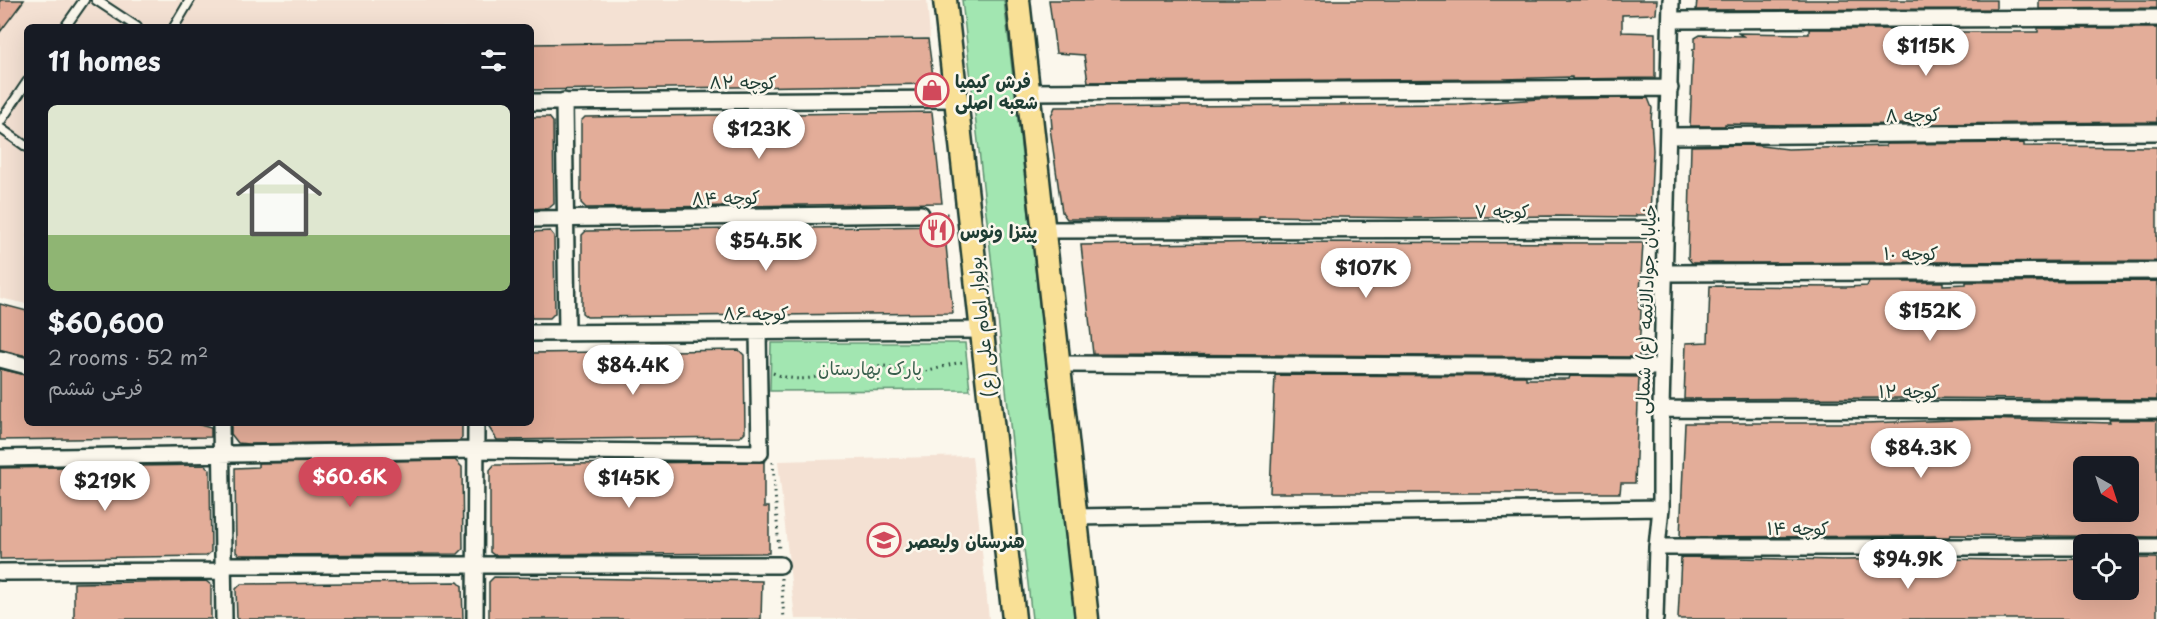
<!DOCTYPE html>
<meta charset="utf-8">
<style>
body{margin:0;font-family:"Playpen Sans","Playpen Sans Arabic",sans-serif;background:#20242c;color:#f1f3f6;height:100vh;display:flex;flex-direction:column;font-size:22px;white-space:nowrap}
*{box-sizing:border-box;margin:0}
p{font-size:20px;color:#9ea1a6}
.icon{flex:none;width:33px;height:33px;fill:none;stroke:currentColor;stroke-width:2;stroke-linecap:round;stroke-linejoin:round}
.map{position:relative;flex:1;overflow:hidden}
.details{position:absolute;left:24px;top:24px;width:510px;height:402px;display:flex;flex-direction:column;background:#171b24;border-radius:9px;box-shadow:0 6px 24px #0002}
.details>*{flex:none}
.needle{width:39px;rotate:141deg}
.buttons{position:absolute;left:2073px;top:456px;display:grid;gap:12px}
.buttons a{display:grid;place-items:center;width:66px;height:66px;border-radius:9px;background:#171b24;box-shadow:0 6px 24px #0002;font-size:30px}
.price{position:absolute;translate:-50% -51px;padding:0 14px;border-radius:21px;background:#fff;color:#222;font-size:20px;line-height:39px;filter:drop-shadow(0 2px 3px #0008)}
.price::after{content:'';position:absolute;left:50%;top:36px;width:18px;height:14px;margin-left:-9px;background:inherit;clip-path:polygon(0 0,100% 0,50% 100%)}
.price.selected{background:#d1495b;color:#fff}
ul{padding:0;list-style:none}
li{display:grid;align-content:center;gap:12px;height:318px;padding:0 24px}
li span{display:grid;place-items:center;height:186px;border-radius:9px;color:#555}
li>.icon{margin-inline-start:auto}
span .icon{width:108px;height:108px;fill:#fffc;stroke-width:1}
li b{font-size:26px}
h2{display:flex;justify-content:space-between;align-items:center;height:72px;padding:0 24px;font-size:26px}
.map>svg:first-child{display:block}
</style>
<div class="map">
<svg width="2157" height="619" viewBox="0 0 2157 619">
<rect width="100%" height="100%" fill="#fbf7ec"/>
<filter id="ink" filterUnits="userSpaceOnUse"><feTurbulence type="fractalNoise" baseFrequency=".0167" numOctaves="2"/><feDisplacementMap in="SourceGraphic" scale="12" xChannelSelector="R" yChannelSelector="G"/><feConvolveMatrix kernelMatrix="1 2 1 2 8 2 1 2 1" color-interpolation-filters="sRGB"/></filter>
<g filter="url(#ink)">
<path fill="#f4e1d3" d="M24,0H927L930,38L531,44V27H27V304L0,298V32Z
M972,456L989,619H795L778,461Z"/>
<path fill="#a2e6b1" stroke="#609272" stroke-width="1.5" d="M962,0H1004L1076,619H1032Z
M771,343H965L970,390L770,391Z"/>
<path fill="#e3ad99" stroke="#1f3d34" stroke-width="1.5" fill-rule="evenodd" d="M0,0H24L0,32Z
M1049,0H1657L1656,14L1622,15V32L1655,33V78L1572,79V77L1504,79L1088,82L1084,55L1056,53Z
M1697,0H1996V9L1696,10Z
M2039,0H2157V8L2039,9Z
M2038,28H2157V122L1795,125L1725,124V126H1690L1693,49H1695V38L1700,35L1743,36L1738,33L1809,34V29H1941V32H2038Z
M928,39L934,84L531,90V44Z
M1648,98L1652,108L1651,120L1653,150L1650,215H1636V217L1555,216L1417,218L1259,216V219H1067L1062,212L1050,128H1052L1051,116L1055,107L1460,104L1539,99Z
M932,112L942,203L586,208L581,203V121L585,117Z
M531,117H549L553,122L554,204L549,208L531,209Z
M2024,143V146L2157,147V261L1713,263H1692L1688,258L1691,146L1752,145L1788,149L1886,146V144Z
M944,226L953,313L587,317L582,313V235L586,231Z
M550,231L554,236L555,313L550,318H531V232Z
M1278,242L1643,243L1639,309H1641L1639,357L1093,354L1081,245Z
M2157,281V400L1912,398L1684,399L1686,343L1708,342L1710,286L1846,287L1867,286L1869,282H1943V285L1966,284V282Z
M0,304L27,311V356L0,350Z
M739,350L744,355L745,432L740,437L497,440L486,423H531V353Z
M0,369L27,375V423H193L211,428V437L0,440Z
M1275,375L1526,376V379H1569L1570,376L1639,377L1635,483H1621L1620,493H1270Z
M1986,419L2110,423L2109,420H2157V537L1950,535L1949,537H1935V536L1680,537L1685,423H1865ZM2084,466H2128V512H2084Z
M231,423H462V438L459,441L248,444L238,443L231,434Z
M455,460L462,467L463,549L458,554L240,555L236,552L235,468L258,467V463Z
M709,462H764V507H769V553L494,555L490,552V470L494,465Z
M205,465L210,470L211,552L206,556L0,559V468Z
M1681,557L1842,560L1912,559L1935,558V557H1944V559L2004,560L2084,559V590H2128V558H2157V619H1678Z
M494,577L762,581L761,619H489V582Z
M206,581L211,585V619H74V583Z
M458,582L462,586L463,619H237L236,589L241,584Z"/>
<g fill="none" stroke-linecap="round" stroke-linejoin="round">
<g stroke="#1f3d34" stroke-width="12">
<path id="lane" d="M96,0L137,27
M65,27L84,0
M174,27L190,0
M0,122L27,82
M0,128L27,147"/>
</g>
<g stroke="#1f3d34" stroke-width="20">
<path id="street" d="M1671,20L2157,18
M1028,92L1670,88
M564,101L567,333
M531,102L956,99
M1669,136L2157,132
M531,219L921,214
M1043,230L1666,229
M1665,273L2157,271
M531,333L982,330
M0,359L27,366
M1058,364L1662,367
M1661,409L2157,410
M221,423L224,619
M0,458L476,450L760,453L758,332
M1075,517L1661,508
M1657,547H2084
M2128,547H2157
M223,565H780
M0,572L223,571
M475,619L476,423
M1655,619L1657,547L1661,508V409L1671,0"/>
</g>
<g stroke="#1f3d34" stroke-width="27">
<path id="primary" d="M945,0L1014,619
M1018,0L1087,619"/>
</g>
<path stroke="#1f3d34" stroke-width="3" stroke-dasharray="1.5 4.5" stroke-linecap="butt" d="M934,214H952
M773,373C802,385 818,375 846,372C852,372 859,374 865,372C871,370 876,365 882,366C896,366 909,374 923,372C937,370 950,363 964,362
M773,462L779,551
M781,578L784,619"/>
<use href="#lane" stroke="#fbf7ec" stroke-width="8"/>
<use href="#street" stroke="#fbf7ec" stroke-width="15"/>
<use href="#primary" stroke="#f9e096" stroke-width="22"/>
</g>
</g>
<defs>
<g id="shop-ring" transform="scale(1.725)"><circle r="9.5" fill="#fbf7ec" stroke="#d1495b" stroke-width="1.5"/><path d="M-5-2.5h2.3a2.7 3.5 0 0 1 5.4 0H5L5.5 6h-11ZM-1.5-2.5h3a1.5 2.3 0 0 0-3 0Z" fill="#d1495b"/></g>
<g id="restaurant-ring" transform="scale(1.725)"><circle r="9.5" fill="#fbf7ec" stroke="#d1495b" stroke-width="1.5"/><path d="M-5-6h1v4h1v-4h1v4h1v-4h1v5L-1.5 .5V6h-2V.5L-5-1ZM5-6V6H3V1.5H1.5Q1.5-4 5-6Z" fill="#d1495b"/></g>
<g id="school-ring" transform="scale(1.725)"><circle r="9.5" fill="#fbf7ec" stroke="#d1495b" stroke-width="1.5"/><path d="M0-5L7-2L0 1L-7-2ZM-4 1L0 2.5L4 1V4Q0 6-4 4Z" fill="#d1495b"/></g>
</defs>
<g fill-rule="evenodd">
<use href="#shop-ring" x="932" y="90"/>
<use href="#restaurant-ring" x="937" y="230"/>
<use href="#school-ring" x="884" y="540"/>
</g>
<g text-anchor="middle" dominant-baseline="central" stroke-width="5" stroke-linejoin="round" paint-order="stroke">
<g font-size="18" font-weight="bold" fill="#1f3d34" stroke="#fbf7ec" text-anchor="start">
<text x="955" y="80">فرش کیمیا<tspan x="955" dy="21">شعبه اصلی</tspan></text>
<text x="960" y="230">پیتزا ونوس</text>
<text x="907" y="540">هنرستان ولیعصر</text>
</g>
<g font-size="18" fill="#1f3d34" stroke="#fbf7ec">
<text x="743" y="81">کوچه ۸۲</text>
<text transform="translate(1913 114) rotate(-1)">کوچه ۸</text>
<text transform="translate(726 197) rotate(-1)">کوچه ۸۴</text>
<text x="1502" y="210">کوچه ۷</text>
<text x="1911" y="252">کوچه ۱۰</text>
<text transform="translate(1645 309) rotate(-88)">خیابان جوادالائمه (ع) شمالی</text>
<text x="756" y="312">کوچه ۸۶</text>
<text transform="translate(981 327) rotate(-96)">بولوار امام علی (ع)</text>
<text x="1909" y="390">کوچه ۱۲</text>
<text x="1798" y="527">کوچه ۱۴</text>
</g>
<g font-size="18" fill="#395f4d" stroke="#fbf7ec">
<text x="870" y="367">پارک بهارستان</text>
</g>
</g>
</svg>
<div class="buttons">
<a><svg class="needle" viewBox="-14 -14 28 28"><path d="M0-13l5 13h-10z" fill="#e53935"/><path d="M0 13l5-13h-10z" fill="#9ea1a6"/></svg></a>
<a><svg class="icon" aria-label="locate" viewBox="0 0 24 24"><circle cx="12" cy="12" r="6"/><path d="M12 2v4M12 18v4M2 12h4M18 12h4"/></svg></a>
</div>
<b class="price" style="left:1926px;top:77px">$115K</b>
<b class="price" style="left:759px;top:160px">$123K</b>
<b class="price" style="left:766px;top:272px">$54.5K</b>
<b class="price" style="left:1366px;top:299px">$107K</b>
<b class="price" style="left:1930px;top:342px">$152K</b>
<b class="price" style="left:633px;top:396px">$84.4K</b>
<b class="price" style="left:1921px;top:479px">$84.3K</b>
<b class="price selected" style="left:350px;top:508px">$60.6K</b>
<b class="price" style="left:629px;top:509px">$145K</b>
<b class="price" style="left:105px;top:512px">$219K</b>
<b class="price" style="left:1908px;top:590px">$94.9K</b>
<section class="details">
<h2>11 homes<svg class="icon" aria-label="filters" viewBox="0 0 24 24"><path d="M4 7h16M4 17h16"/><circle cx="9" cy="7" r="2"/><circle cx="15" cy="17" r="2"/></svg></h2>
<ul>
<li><span style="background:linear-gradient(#dfe7d0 70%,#8fb573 0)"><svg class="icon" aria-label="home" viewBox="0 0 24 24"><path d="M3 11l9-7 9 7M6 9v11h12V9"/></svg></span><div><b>$60,600</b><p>2 rooms · 52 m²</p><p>فرعی ششم</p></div></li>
</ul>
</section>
</div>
